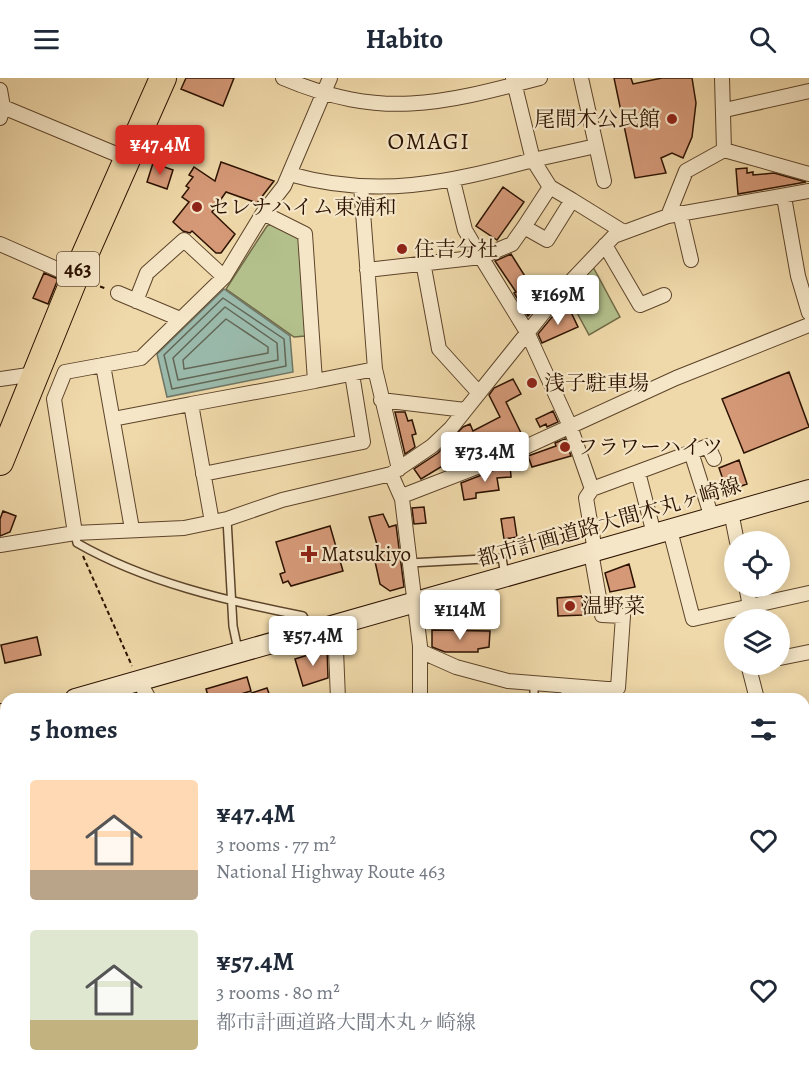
<!DOCTYPE html>
<meta charset="utf-8">
<style>
body{margin:0;font-family:Alegreya,"Noto Serif JP",serif;background:#f2f2f3;color:#1f2937;height:100vh;display:flex;flex-direction:column;font-size:22px;white-space:nowrap}
*{box-sizing:border-box;margin:0}
p{font-size:20px;color:#747a83}
.icon{flex:none;width:33px;height:33px;fill:none;stroke:currentColor;stroke-width:2;stroke-linecap:round;stroke-linejoin:round}
.map{position:relative;flex:1;overflow:hidden}
.details{position:absolute;left:0px;top:615px;width:810px;height:386px;display:flex;flex-direction:column;background:#fff;border-radius:18px 18px 0 0;box-shadow:0 3px 15px #0003}
.details>*{flex:none}
.controls{position:absolute;left:724px;top:453px;display:grid;gap:12px}
.controls a{display:grid;place-items:center;width:66px;height:66px;border-radius:50%;background:#fff;box-shadow:0 3px 15px #0003;font-size:30px}
.price{position:absolute;translate:-50% -51px;padding:0 14px;border-radius:6px;background:#fff;color:#222;font-size:20px;line-height:39px;filter:drop-shadow(0 2px 3px #0008)}
.price::after{content:'';position:absolute;left:50%;top:36px;width:18px;height:14px;margin-left:-9px;background:inherit;clip-path:polygon(0 0,100% 0,50% 100%)}
.price.active{background:#d93025;color:#fff}
ul{padding:0;list-style:none}
li{display:flex;align-items:center;gap:18px;height:150px;padding:0 30px}
li span{display:grid;place-items:center;flex:none;width:168px;height:120px;border-radius:6px;color:#555}
li>.icon{margin-inline-start:auto}
span .icon{width:72px;height:72px;fill:#fffc;stroke-width:1}
li b{font-size:26px}
h2{display:flex;justify-content:space-between;align-items:center;height:72px;padding:0 30px;font-size:26px}
header{display:flex;justify-content:space-between;align-items:center;height:78px;padding:0 30px;background:#fff;font-size:27px;font-weight:700}
.map>svg:first-child{display:block}
</style>
<header><svg class="icon" aria-label="menu" viewBox="0 0 24 24"><path d="M4 6h16M4 12h16M4 18h16"/></svg>Habito<svg class="icon" aria-label="search" viewBox="0 0 24 24"><circle cx="10" cy="10" r="6"/><path d="M15 15l6 6"/></svg></header>
<div class="map">
<svg width="809" height="1000" viewBox="0 0 809 1000">
<rect width="100%" height="100%" fill="#efd8a9"/>
<filter id="stains"><feTurbulence type="fractalNoise" baseFrequency=".00333" numOctaves="4"/><feColorMatrix values="0 0 0 0 .2 0 0 0 0 .09 0 0 0 0 .02 0 0 0 .5 -.17"/></filter>
<radialGradient id="worn" r=".72"><stop offset=".6" stop-color="#630" stop-opacity="0"/><stop offset="1" stop-color="#630" stop-opacity=".3"/></radialGradient>
<path fill="#b3c08c" stroke="#706946" stroke-width="1.5" d="M271,146L297,158L301,165L305,258L294,259L226,211L267,148Z
M592,187L620,239L589,257L567,216Z"/>
<path fill="#9ab9aa" stroke="#6e7666" stroke-width="1.5" d="M224,211L290,258L293,294L167,319L157,276Z"/>
<g fill="none" stroke-linecap="round" stroke-linejoin="round">
<path stroke="#636655" stroke-width="1.5" d="M223,220L284,261L286,288L172,311L164,277Z
M225,229L277,265L278,282L178,302L173,280Z
M226,241L268,269V275L184,291L183,282Z"/>
</g>
<path fill="#d59978" stroke="#2c1200" stroke-width="1.5" d="M186,0H234L223,28L181,11Z
M614,0H631L633,6L662,0H692L696,25L692,59L683,80L672,75L661,80L666,95L635,100Z
M221,84L274,103L257,125L226,114L212,134L235,156L221,175H216L192,153L190,155L183,153L173,144L189,124L182,119L189,110L186,108L193,99L189,97L194,89L215,103Z
M153,85L173,92L167,111L147,104Z
M747,90V95L753,94V97L774,95L806,104L738,116L736,91Z
M503,109L524,124L497,162L476,148Z
M511,176L535,214L532,216L538,227L528,238L514,215L516,214L495,183Z
M44,195L58,201L48,226L33,220Z
M569,230L578,249L542,265L538,256L552,239Z
M789,294L809,349L744,375L722,321Z
M513,301L521,316L506,324L521,355L463,385L453,389L449,384L421,401L414,391L438,375L463,349L470,346L473,353L500,339L489,317L494,310Z
M553,333L558,344L547,349L546,346L540,349L536,341Z
M395,334H405L408,343L412,342L416,356L412,357L415,369L405,376Z
M565,361L571,378L532,389L528,378L556,368L555,365Z
M739,382L747,406L727,413L719,390Z
M510,386L511,399L497,400L499,412L476,415V420L464,422L461,405Z
M424,429L426,445L414,446L412,430Z
M3,433L16,438L10,454L0,458V441Z
M383,436L389,449L396,447L404,509L390,513L380,506L374,479L380,477L369,439Z
M514,439L517,459L504,461L501,441Z
M330,448L343,493L291,508L288,503L283,505L280,496L285,494L276,464Z
M629,486L635,509L610,514L605,495Z
M582,518L583,537L558,538L557,520Z
M432,552L490,553L489,569L478,571V574H445L432,569Z
M37,559L41,577L5,585L1,567Z
M327,571L328,600L303,608L295,581Z
M247,599L251,613L224,621H209L206,611Z
M267,610L271,621H239V619Z"/>
<g fill="none" stroke-linecap="round" stroke-linejoin="round">
<g stroke="#5d442a" stroke-width="10">
<path id="lane" d="M227,441L233,548L238,572
M75,455L77,465C145,504 227,523 303,538L310,552
M410,485L502,480L505,497
M534,606V621
M565,608V621
M147,994L148,1000"/>
</g>
<g stroke="#5d442a" stroke-width="16">
<path id="street" d="M283,0C382,42 441,26 540,0
M581,0L604,103
M722,0L724,72
M0,12L3,29L0,40
M3,29L128,81
M725,32L809,13
M289,96C378,121 446,105 533,82L513,0
M361,108L375,291L399,391
M784,119L798,198L809,235
M572,122L550,109L533,82L596,68
M680,135L691,182
M668,138L686,93L724,72L809,96
M524,149L550,109
M0,166L75,199
M605,167L640,227L664,217
M423,184L439,271L478,314
M367,192L481,179L465,152L453,103
M118,215L180,241
M136,223L147,195L184,162L224,199
M103,287L132,451
M0,301L35,296
M315,303L375,291
M381,322L465,332
M113,341L191,326
M691,374L712,440
M638,394L654,456
M203,396L363,364L352,296
M391,396L402,421L420,568V621
M592,411L570,348L527,254L481,179L512,166L524,149L547,162L572,122L622,153
M402,418L508,377L676,300L809,247
M731,434L737,464
M212,444L191,326L315,303L305,156L263,135L284,108L330,0
M670,452L693,541L809,515
M75,455L54,321L65,294L141,280L224,199L263,135
M0,467L75,455L184,450L227,441L282,422L391,396L432,368L451,350L556,219L614,158L668,138L809,113
M595,473L586,420L592,411L708,368L714,381
M746,508L750,528
M335,547L338,621
M420,573L456,589L508,603L607,611L618,610L623,538L602,537L591,474
M780,580L809,574
M748,586L757,621
M139,603L149,621
M804,638L809,637
M804,715L809,701
M804,746L809,747
M804,873L809,874
M476,994L477,1000
M794,994L795,1000
M559,1000L563,994
M662,1000L665,994"/>
</g>
<g stroke="#2c1200" stroke-width="22">
<path id="secondary" d="M75,621L809,412
M0,772L6,771
M0,938L6,937
M0,962L6,986"/>
</g>
<g stroke="#2c1200" stroke-width="28">
<path id="highway" d="M0,384L75,199L163,0
M0,639L6,664
M86,994L87,1000"/>
</g>
<path stroke="#2c1200" stroke-width="2" stroke-dasharray="4.5 3" stroke-linecap="butt" d="M93,206L107,211
M83,478L132,588"/>
<use href="#lane" stroke="#f5e6c7" stroke-width="7"/>
<use href="#street" stroke="#f5e6c7" stroke-width="14"/>
<use href="#secondary" stroke="#f5e6c7" stroke-width="20"/>
<use href="#highway" stroke="#efd8a9" stroke-width="26"/>
</g>
<g fill="#8f2418" stroke="#f5e6c7" stroke-width="2">
<circle cx="672" cy="41" r="6"/>
<circle cx="197" cy="129" r="6"/>
<circle cx="402" cy="171" r="6"/>
<circle cx="532" cy="305" r="6"/>
<circle cx="565" cy="369" r="6"/>
<path d="M306 467h6v6h6v6h-6v6h-6v-6h-6v-6h6z"/>
<circle cx="570" cy="528" r="6"/>
</g>
<g text-anchor="middle" dominant-baseline="central" stroke-width="4.5" stroke-linejoin="round" paint-order="stroke">
<rect fill="#f5e6c7" stroke="#68523c" stroke-width="1.5" x="57" y="174" width="42" height="34" rx="4.5"/>
<g font-size="20" font-weight="bold" fill="#2c1200">
<text x="78" y="191">463</text>
</g>
<g font-size="21" fill="#2c1200" stroke="#f5e6c7" text-anchor="start">
<text x="660" y="41" text-anchor="end">尾間木公民館</text>
<text x="209" y="129">セレナハイム東浦和</text>
<text x="414" y="171">住吉分社</text>
<text x="544" y="305">浅子駐車場</text>
<text x="577" y="369">フラワーハイツ</text>
<text x="321" y="476">Matsukiyo</text>
<text x="582" y="528">温野菜</text>
</g>
<g font-size="21" fill="#2c1200" stroke="#f5e6c7">
<text transform="translate(609 444) rotate(-16)">都市計画道路大間木丸ヶ崎線</text>
</g>
<g font-size="24" letter-spacing="1.5" fill="#2c1200" stroke="#f5e6c7">
<text x="429" y="63">OMAGI</text>
</g>
</g>
<rect width="100%" height="100%" filter="url(#stains)"/>
<rect width="100%" height="100%" fill="url(#worn)"/>
</svg>
<div class="controls">
<a><svg class="icon" aria-label="locate" viewBox="0 0 24 24"><circle cx="12" cy="12" r="6"/><path d="M12 2v4M12 18v4M2 12h4M18 12h4"/></svg></a>
<a><svg class="icon" aria-label="layers" viewBox="0 0 24 24"><path d="M12 4l9 5-9 5-9-5zM3 14l9 5 9-5"/></svg></a>
</div>
<b class="price active" style="left:160px;top:98px">¥47.4M</b>
<b class="price" style="left:558px;top:248px">¥169M</b>
<b class="price" style="left:485px;top:405px">¥73.4M</b>
<b class="price" style="left:460px;top:563px">¥114M</b>
<b class="price" style="left:313px;top:589px">¥57.4M</b>
<section class="details">
<h2>5 homes<svg class="icon" aria-label="filters" viewBox="0 0 24 24"><path d="M4 7h16M4 17h16"/><circle cx="9" cy="7" r="2"/><circle cx="15" cy="17" r="2"/></svg></h2>
<ul>
<li><span style="background:linear-gradient(#ffd9b3 75%,#b9a48a 0)"><svg class="icon" aria-label="home" viewBox="0 0 24 24"><path d="M3 11l9-7 9 7M6 9v11h12V9"/></svg></span><div><b>¥47.4M</b><p>3 rooms · 77 m²</p><p>National Highway Route 463</p></div><svg class="icon" aria-label="heart" viewBox="0 0 24 24"><path d="M12 20l-8-8c-3-5 5-10 8-4 3-6 11-1 8 4z"/></svg></li>
<li><span style="background:linear-gradient(#dfe7d0 75%,#c2b280 0)"><svg class="icon" aria-label="home" viewBox="0 0 24 24"><path d="M3 11l9-7 9 7M6 9v11h12V9"/></svg></span><div><b>¥57.4M</b><p>3 rooms · 80 m²</p><p>都市計画道路大間木丸ヶ崎線</p></div><svg class="icon" aria-label="heart" viewBox="0 0 24 24"><path d="M12 20l-8-8c-3-5 5-10 8-4 3-6 11-1 8 4z"/></svg></li>
</ul>
</section>
</div>
